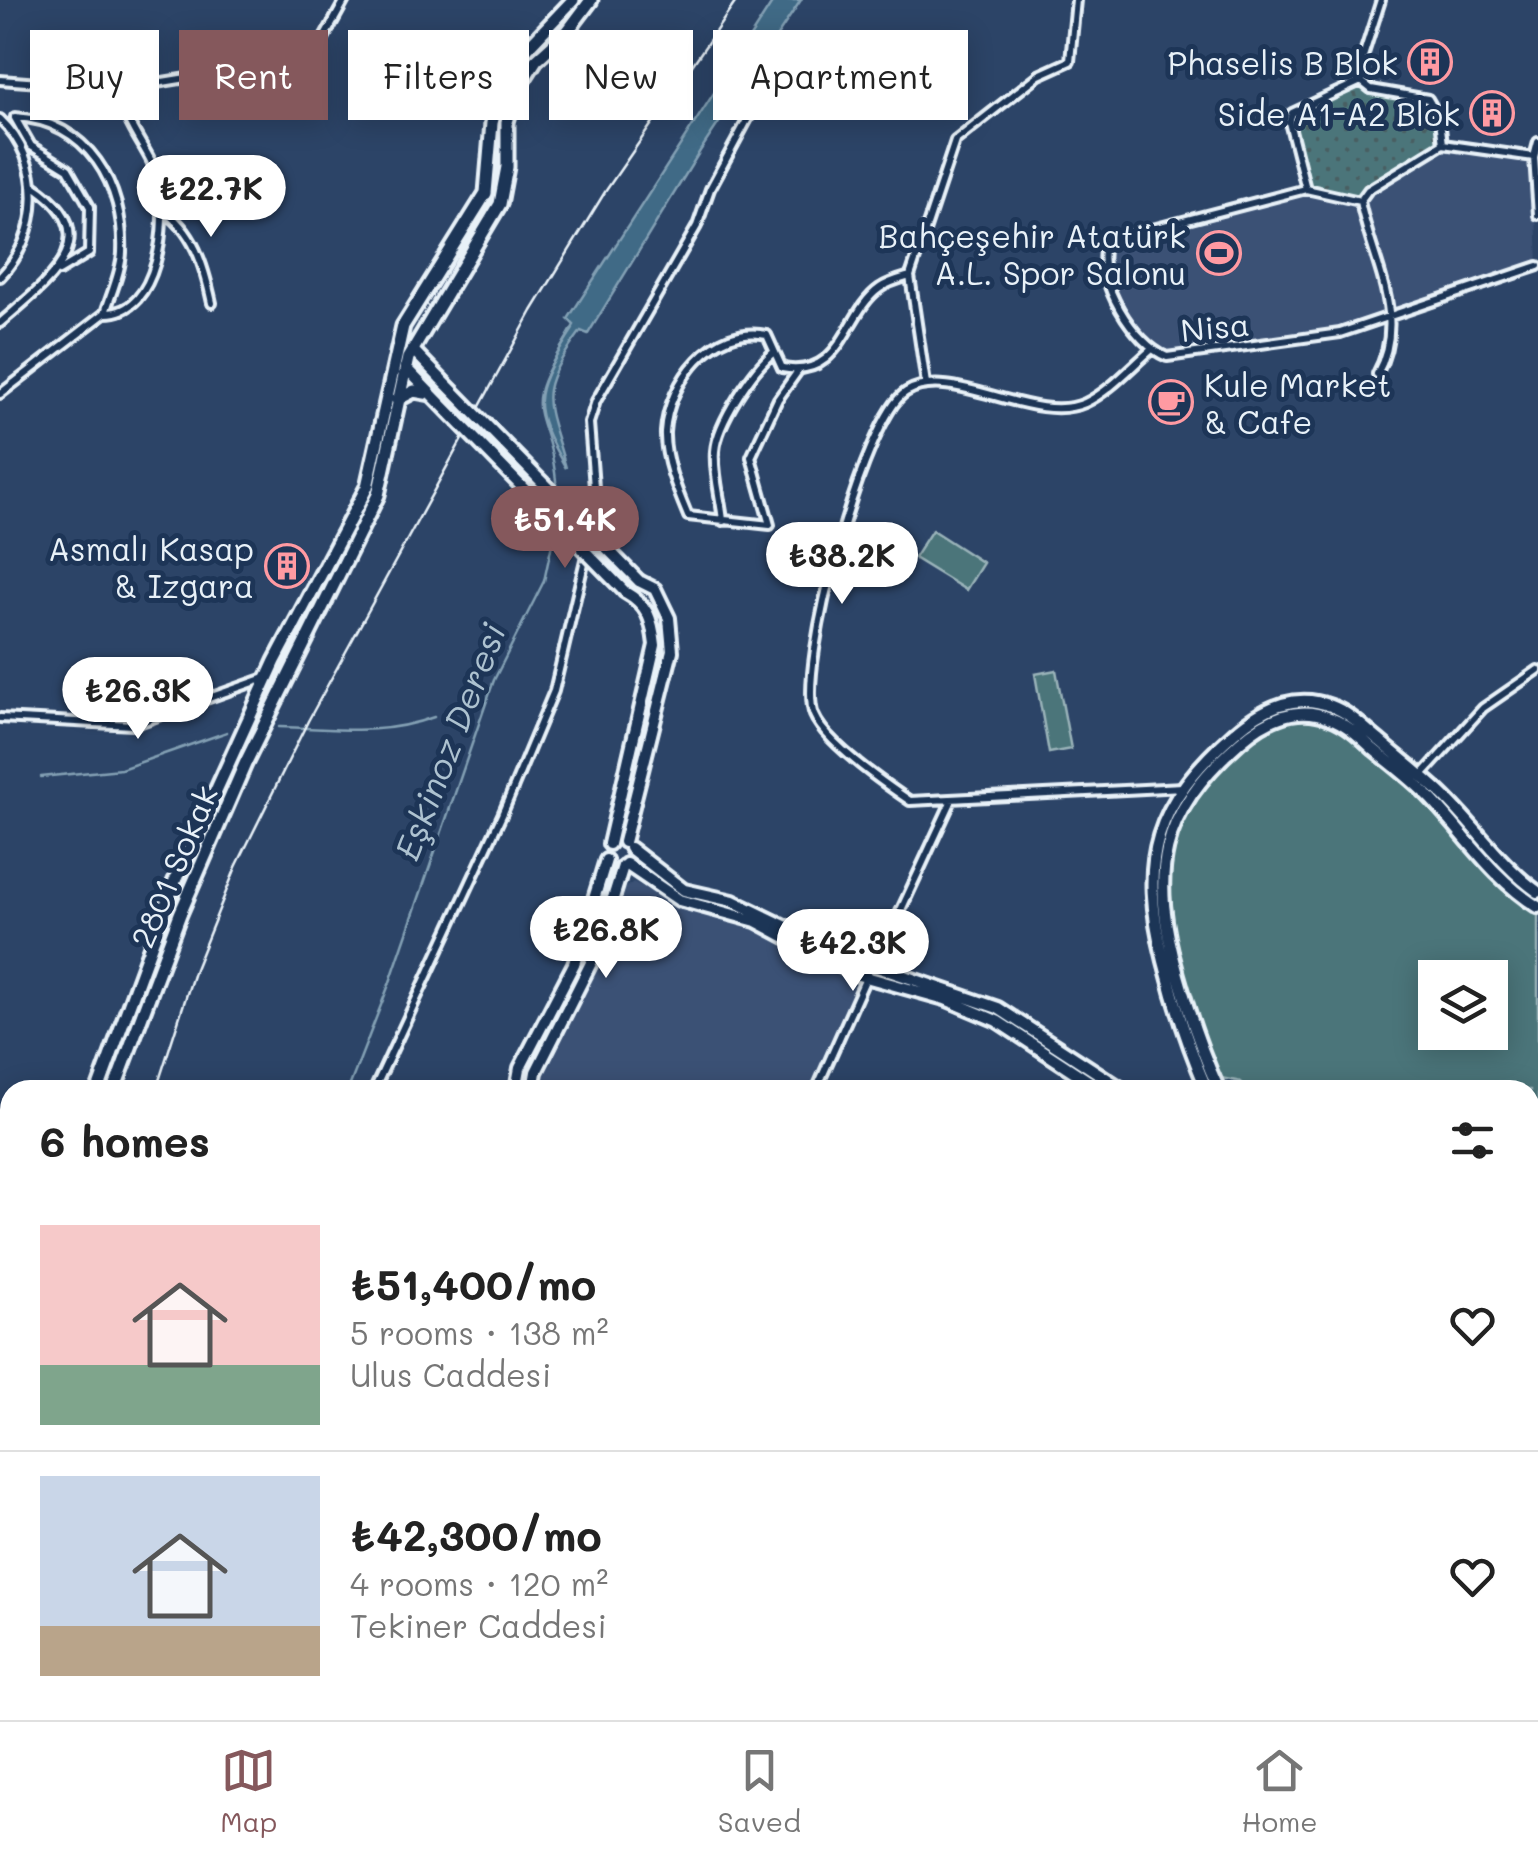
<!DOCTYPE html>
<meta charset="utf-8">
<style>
body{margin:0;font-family:Mali,sans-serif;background:#f6f6f6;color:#222;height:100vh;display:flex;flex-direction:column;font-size:38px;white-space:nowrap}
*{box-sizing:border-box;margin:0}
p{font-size:32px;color:#767676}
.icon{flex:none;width:55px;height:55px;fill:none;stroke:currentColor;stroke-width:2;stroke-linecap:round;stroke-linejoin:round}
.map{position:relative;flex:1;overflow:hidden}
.side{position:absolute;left:0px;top:1080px;width:1540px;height:640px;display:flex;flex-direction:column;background:#fff;border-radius:30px 30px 0 0;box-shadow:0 5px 25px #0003}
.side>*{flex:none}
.banner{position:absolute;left:30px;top:30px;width:1000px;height:90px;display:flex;gap:20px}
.buttons{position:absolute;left:1418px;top:960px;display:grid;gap:20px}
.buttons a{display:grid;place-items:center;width:90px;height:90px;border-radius:0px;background:#fff;box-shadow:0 5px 25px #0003;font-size:50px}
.price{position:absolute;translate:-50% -85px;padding:0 22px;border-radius:35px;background:#fff;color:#222;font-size:32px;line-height:65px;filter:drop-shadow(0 2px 5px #0008)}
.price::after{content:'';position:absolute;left:50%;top:60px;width:30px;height:22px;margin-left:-15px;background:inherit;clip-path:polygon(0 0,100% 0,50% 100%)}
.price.on{background:#85585c;color:#fff}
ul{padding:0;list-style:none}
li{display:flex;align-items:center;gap:30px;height:250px;padding:0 40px}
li+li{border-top:2px solid #e0e0e0}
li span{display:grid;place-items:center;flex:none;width:280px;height:200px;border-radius:0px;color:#555}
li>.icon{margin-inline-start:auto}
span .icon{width:120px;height:120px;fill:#fffc;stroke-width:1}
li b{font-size:42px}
h2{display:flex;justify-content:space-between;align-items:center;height:120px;padding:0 40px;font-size:42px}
.pill{padding:0 35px;border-radius:0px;background:#fff;box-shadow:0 5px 25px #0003;font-size:35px;line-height:90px}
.pill.on{background:#85585c;color:#fff}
.menu{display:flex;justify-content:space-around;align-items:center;height:140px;border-top:2px solid #e0e0e0;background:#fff;font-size:28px;color:#767676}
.menu a{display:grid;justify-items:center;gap:5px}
.menu .on{color:#85585c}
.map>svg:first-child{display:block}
</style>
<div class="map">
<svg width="1538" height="1720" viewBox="0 0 1538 1720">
<defs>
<pattern id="park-dots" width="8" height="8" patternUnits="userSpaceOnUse" patternTransform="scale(2.5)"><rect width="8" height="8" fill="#4b757a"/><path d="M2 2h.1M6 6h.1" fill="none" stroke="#485e62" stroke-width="1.8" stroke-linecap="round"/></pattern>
</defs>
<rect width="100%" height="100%" fill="#2c4467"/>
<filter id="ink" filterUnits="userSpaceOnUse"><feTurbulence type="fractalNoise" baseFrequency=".01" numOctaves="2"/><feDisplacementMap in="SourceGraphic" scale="20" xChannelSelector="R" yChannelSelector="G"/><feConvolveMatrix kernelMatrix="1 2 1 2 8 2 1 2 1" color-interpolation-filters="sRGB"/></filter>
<g filter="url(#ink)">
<path fill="#3a5175" d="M1443,144L1534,157L1538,266L1340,333L1167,357L1138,335L1103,273L1105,245L1118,238L1306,189L1368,190Z
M633,882L682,906L766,930L776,942L858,987L812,1090H538L541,1073L603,955L623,891Z"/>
<path fill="#4b757a" stroke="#9ab3b9" stroke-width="2.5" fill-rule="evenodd" d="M932,530L983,563L966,590L914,558Z
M1056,670L1071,749L1049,753L1035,674Z
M1320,716L1424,792L1495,862L1538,896V1311L1530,1309V1090H1249L1241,1082L1206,1075L1154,907L1160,858L1182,779L1265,719ZM1435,978H1490V1032H1435Z"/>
<path fill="url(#park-dots)" stroke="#9ab3b9" stroke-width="2.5" d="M1361,81L1371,89L1428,99L1440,120L1443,144L1368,190L1360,201L1306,189L1289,122L1292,113Z"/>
<path fill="#3f6a86" stroke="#83a0b4" stroke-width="2.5" d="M774,0H801L700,151L588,334L581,331C534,395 546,397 566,468C524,397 537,392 574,325L568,319Z"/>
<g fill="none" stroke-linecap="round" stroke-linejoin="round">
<path stroke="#83a0b4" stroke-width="2.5" d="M557,492C551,401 511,422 573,329
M279,727C336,728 379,737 434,717
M41,777L121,769L227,732
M348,1090L390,982L494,680L544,581L556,525
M1530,1370L1538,1376
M0,1659L10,1649"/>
<g stroke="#e8f1f8" stroke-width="14">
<path id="street" d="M1381,0L1359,69L1361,81L1371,89L1428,99L1440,120L1443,144
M0,80L120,89L296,60L318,49L345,0
M15,117C88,121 125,185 122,253C121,272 111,294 105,313
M15,118L31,146L68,169L90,207L89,253L59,271
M0,119C45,161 42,235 0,277
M1538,142L1534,157L1538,215
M1306,189L1289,122L1292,113L1361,81
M1360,201L1306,189L1118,238L1105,245C1095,281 1134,344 1167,357L1340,333L1538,266
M1360,201L1368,190L1443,144L1534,157
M1360,201C1371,260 1409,316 1377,374
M161,209C194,230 204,266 212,303
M910,276L955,141L1039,75L1070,61L1076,0
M0,323C45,284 113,237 32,185
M1151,350C1131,367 1109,392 1085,403C1033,426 952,364 906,392C865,416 796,670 814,715C825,742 885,784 910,801L1183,787
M798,371L778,399L751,457L770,525L688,516C678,492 664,459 665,432C668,382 714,323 767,335L782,368C844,379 844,313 880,288C888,282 900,279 910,276L926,384
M0,394L105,313C159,314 168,221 159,183C151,148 125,131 120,89
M723,521C721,499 713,473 715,451C717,423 753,369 774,352
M0,718L133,725L265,678
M1421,776L1483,708L1538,670
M875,966L951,802
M374,1090L502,815L554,691L596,513L589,423L596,401L697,226L710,189L772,74
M816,1090L866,978
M1036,1710L1053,1720
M1211,1710L1226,1720
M406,1720L410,1710
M533,1720L536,1710
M656,1720L660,1710
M799,1720L801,1710
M970,1720L975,1710
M1394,1720L1424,1710"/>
</g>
<g stroke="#e8f1f8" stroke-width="18">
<path id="secondary" d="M412,349L441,379
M405,367L431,394
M624,842L672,651L669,618L655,589L639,581
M609,844L655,645C652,619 648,605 625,592
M630,848L684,890L733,901L851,958L998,1008L1124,1090
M626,864L679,900L756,921L855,974L945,999L997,1021L1102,1090
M516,1090L520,1068L574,964L606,860
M533,1090L536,1072L596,953L623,866
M1207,1090C1189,1048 1175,1006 1164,961C1138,859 1154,804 1234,733C1261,709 1295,692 1331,706C1350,713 1364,728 1380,741C1401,759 1423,776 1443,795C1476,827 1500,865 1538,892
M1219,1090C1202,1053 1189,1014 1178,975C1150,874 1157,815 1240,742C1265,720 1297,704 1330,718C1347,724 1360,737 1373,749C1393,765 1413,780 1431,799C1465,835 1494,880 1538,907
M1530,1635L1538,1642
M1459,1710L1485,1720
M263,1720L266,1710
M1095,1720L1101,1710"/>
</g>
<g stroke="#e8f1f8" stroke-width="19">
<path id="primary" d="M397,400L414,391L431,394
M98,1090L174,883L275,661L367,487L403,326L486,193L492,123L503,80L513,63L573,0
M114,1090L180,914L245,764L378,495L408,358L500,204L507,167V122L515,93L536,60L567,32L591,0
M0,1333L10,1311
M0,1368L10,1347"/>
</g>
<use href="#street" stroke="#1d3557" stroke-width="6"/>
<use href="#secondary" stroke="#1d3557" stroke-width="10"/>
<use href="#primary" stroke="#1d3557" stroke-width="11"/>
<path stroke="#e8f1f8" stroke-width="2.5" d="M156,1090L195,969L236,867L308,721L532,311L605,192L737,0
M0,1532L10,1510"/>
<g stroke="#e8f1f8" stroke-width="18" stroke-linecap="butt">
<path id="secondary-bridge" d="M441,379L639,581
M431,394L625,592"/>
</g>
<use href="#secondary-bridge" stroke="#1d3557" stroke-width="10"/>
</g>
</g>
<defs>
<g id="building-ring" transform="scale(2.25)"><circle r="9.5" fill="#1d3557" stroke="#ff9aa2" stroke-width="1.5"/><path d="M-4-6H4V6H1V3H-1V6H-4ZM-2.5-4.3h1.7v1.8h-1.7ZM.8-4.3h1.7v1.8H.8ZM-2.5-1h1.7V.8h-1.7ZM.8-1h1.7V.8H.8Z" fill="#ff9aa2"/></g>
<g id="stadium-ring" transform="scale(2.25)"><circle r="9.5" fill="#1d3557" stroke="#ff9aa2" stroke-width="1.5"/><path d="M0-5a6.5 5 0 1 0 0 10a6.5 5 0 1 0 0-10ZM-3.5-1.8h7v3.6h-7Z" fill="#ff9aa2"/></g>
<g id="cafe-ring" transform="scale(2.25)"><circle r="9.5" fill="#1d3557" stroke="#ff9aa2" stroke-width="1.5"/><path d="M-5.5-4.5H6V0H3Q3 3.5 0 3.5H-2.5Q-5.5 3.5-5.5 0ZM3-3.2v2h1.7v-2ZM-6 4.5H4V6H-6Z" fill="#ff9aa2"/></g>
</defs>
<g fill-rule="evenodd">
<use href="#building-ring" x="1430" y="62"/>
<use href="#building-ring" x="1492" y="113"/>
<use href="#stadium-ring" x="1219" y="253"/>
<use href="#cafe-ring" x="1171" y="402"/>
<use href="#building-ring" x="287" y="566"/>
</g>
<g text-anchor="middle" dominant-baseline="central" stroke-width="10" stroke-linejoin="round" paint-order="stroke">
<g font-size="32" fill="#e8f1f8" stroke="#1d3557" text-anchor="end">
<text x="1398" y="62">Phaselis B Blok</text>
<text x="1460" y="113">Side A1-A2 Blok</text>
<text x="1186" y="235">Bahçeşehir Atatürk<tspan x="1186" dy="37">A.L. Spor Salonu</tspan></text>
<text x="1204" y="384" text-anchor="start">Kule Market<tspan x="1204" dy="37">&amp; Cafe</tspan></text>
<text x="254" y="548">Asmalı Kasap<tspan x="254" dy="37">&amp; Izgara</tspan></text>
</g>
<g font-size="32" fill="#e8f1f8" stroke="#1d3557">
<text transform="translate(1215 326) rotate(-6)">Nisa</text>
<text transform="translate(173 866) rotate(-67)">2801 Sokak</text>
</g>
<g font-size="35" font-style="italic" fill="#adc2d0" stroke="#1d3557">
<text transform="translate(449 741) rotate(-69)">Eşkinoz Deresi</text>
</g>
</g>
</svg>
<div class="buttons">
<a><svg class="icon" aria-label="layers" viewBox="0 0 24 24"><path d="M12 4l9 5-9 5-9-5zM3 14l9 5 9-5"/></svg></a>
</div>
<b class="price" style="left:211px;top:240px">₺22.7K</b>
<b class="price on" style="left:565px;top:571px">₺51.4K</b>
<b class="price" style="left:842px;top:607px">₺38.2K</b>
<b class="price" style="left:138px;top:742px">₺26.3K</b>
<b class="price" style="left:606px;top:981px">₺26.8K</b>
<b class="price" style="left:853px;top:994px">₺42.3K</b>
<div class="banner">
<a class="pill">Buy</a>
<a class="pill on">Rent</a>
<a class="pill">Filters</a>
<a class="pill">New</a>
<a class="pill">Apartment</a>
</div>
<section class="side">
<h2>6 homes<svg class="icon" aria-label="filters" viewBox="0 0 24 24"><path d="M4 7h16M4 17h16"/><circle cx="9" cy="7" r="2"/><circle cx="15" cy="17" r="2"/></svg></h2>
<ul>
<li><span style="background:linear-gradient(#f6c9c9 70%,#7fa58c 0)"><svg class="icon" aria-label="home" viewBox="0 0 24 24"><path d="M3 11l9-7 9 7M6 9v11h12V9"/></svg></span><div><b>₺51,400/mo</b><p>5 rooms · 138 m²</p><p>Ulus Caddesi</p></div><svg class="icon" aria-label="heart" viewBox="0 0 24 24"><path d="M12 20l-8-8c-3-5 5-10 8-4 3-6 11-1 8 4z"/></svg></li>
<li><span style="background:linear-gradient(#c9d6e8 75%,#b9a48a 0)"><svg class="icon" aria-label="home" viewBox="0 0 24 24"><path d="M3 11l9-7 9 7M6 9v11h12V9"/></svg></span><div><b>₺42,300/mo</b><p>4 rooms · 120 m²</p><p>Tekiner Caddesi</p></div><svg class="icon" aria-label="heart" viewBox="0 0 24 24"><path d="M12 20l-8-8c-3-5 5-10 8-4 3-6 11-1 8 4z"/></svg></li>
</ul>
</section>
</div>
<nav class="menu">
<a class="on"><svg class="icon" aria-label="map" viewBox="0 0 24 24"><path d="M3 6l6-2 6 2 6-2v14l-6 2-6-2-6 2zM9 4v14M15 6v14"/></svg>Map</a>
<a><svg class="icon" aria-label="saved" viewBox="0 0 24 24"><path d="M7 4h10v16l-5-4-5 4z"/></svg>Saved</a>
<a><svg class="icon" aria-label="home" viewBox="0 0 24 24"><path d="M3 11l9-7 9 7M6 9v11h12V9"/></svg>Home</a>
</nav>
